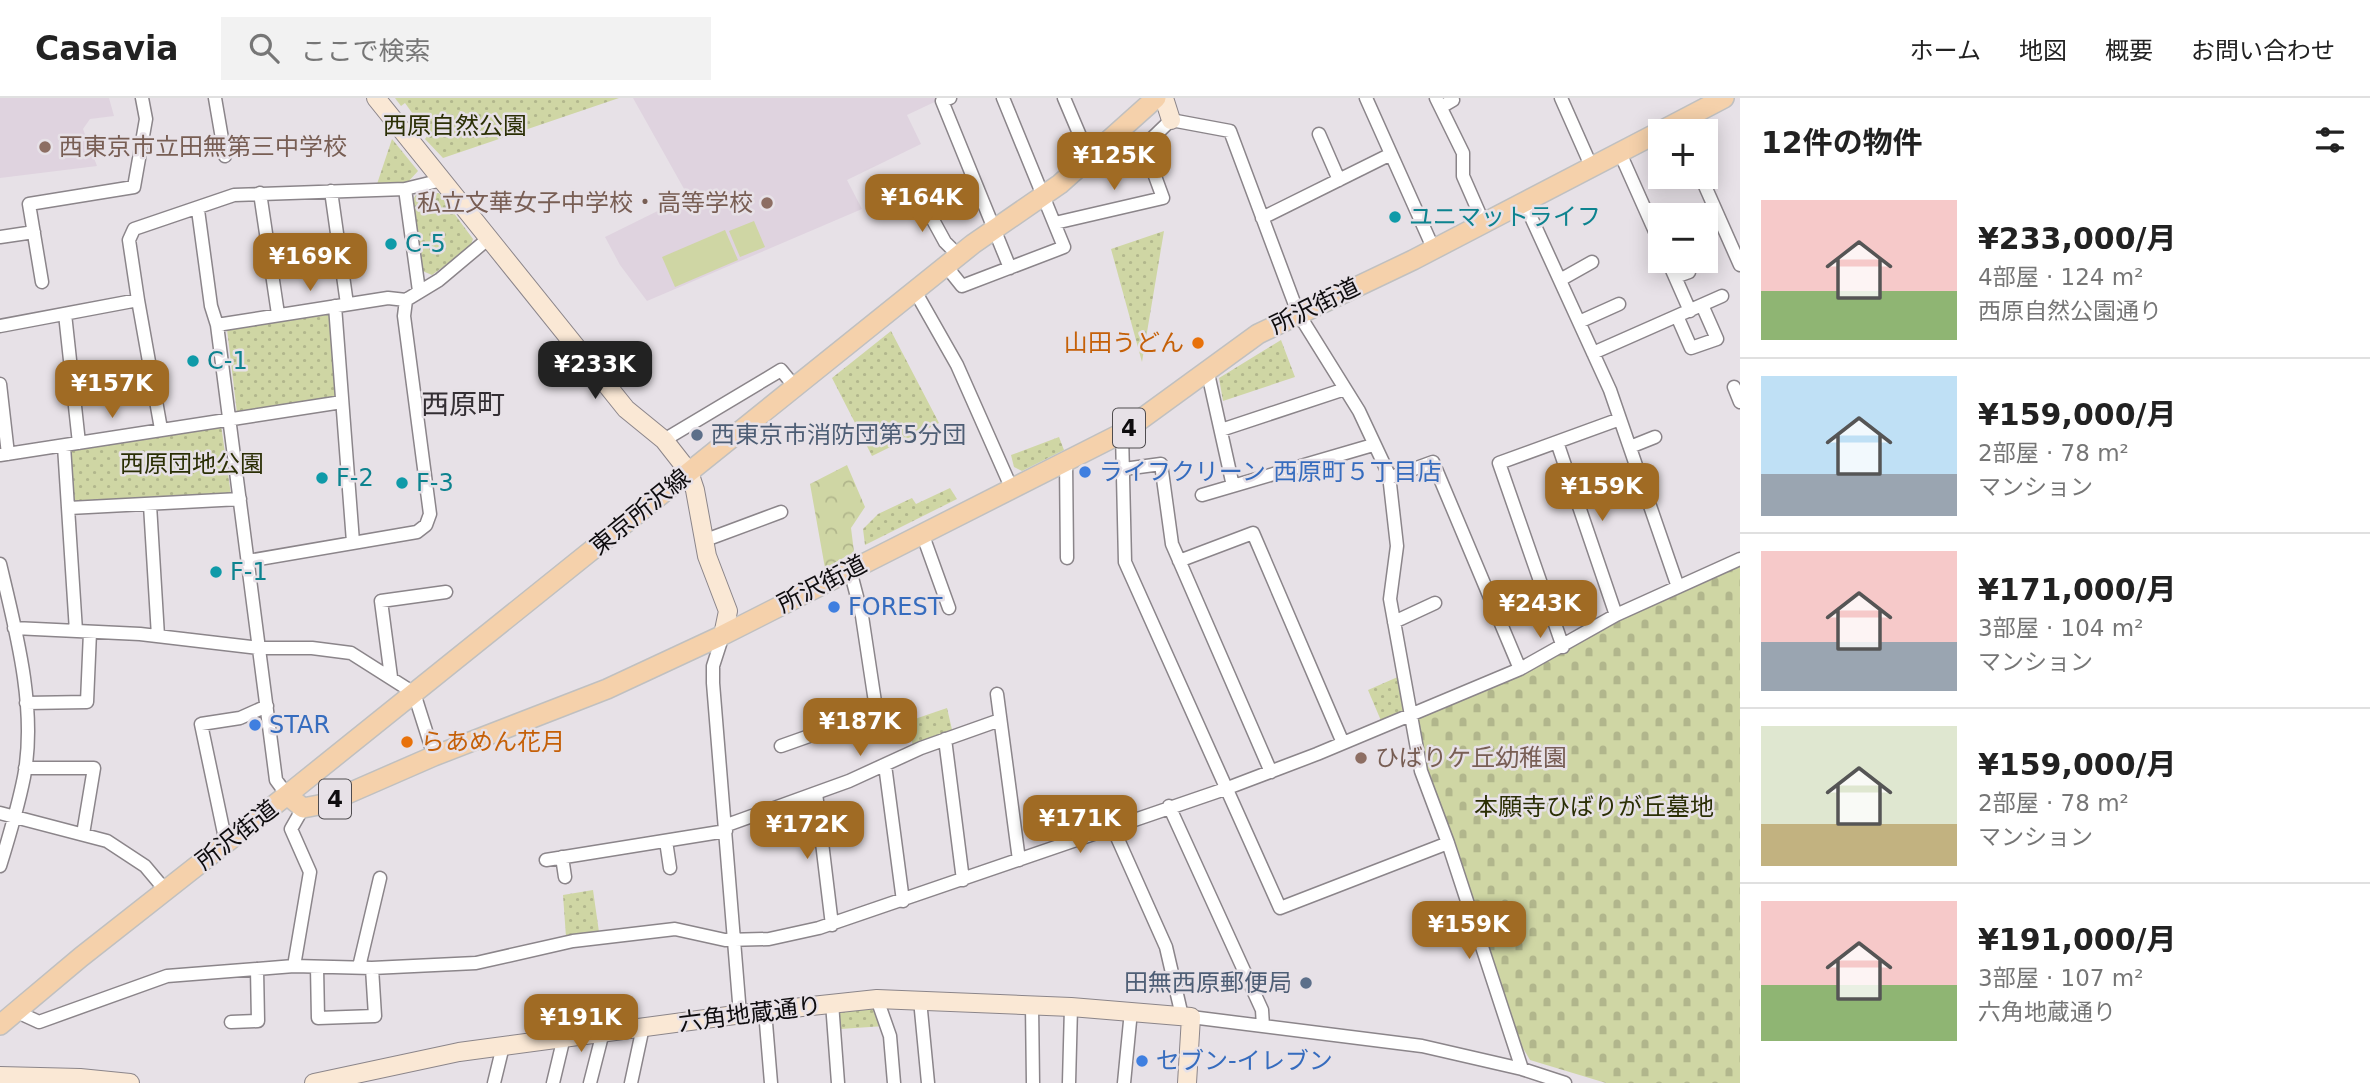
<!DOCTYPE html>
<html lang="ja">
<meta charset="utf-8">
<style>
body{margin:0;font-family:"DejaVu Sans","Noto Sans JP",sans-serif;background:#f2f2f2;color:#222;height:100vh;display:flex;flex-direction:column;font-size:26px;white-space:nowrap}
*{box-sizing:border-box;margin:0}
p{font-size:23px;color:#767676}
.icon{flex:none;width:38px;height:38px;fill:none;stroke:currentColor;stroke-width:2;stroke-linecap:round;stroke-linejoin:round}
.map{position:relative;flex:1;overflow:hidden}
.side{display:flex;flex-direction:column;background:#fff;width:630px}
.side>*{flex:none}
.buttons{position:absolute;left:1648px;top:21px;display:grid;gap:14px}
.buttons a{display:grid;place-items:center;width:70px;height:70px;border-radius:0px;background:#fff;box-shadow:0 4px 18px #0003;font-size:35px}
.price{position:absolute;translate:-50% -60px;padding:0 16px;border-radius:14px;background:#a06b24;color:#fff;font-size:23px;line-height:46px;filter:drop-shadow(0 2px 4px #0008)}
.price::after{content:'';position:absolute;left:50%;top:42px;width:21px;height:16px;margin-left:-10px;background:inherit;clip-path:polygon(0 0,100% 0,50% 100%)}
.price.active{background:#222;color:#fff}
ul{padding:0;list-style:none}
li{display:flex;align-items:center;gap:21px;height:175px;padding:0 21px}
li+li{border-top:2px solid #e0e0e0}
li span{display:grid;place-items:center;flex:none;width:196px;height:140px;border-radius:0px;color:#555}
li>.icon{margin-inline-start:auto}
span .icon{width:84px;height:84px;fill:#fffc;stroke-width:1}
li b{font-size:30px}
h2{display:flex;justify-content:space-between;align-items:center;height:84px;padding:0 21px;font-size:30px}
header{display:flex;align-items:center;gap:42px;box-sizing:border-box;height:98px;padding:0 35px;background:#fff;border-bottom:2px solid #e0e0e0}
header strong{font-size:33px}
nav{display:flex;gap:38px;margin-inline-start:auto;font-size:24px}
.search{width:490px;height:63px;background:#f2f2f2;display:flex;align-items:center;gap:18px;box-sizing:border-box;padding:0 24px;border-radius:0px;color:#767676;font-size:26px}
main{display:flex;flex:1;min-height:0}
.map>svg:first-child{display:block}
</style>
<header>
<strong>Casavia</strong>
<div class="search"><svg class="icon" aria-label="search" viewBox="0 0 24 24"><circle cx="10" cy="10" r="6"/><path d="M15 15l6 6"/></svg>ここで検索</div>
<nav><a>ホーム</a><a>地図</a><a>概要</a><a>お問い合わせ</a></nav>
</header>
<main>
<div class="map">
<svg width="1740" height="985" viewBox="0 0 1740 985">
<defs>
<pattern id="green-dots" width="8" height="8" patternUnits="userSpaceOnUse" patternTransform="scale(1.75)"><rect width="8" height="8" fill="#cfd6a4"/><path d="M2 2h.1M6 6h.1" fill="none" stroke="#b1b68c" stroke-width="1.8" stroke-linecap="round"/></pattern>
<pattern id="forest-crowns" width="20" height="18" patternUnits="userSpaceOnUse" patternTransform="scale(1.75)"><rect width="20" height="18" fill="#cfd6a4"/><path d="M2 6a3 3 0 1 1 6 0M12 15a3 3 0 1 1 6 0" fill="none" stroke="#b1b68c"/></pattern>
<pattern id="cemetery-stones" width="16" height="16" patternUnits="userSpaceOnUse" patternTransform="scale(1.75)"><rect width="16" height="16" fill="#cfd6a4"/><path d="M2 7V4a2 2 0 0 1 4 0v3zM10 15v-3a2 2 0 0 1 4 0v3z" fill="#b1b68c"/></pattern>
</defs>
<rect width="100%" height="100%" fill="#e7e1e7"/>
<path fill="#dfd3df" d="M0,0H109L114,18L90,21L83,31L97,68L0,80Z
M633,0H943L907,17L921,46L847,82L862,111L647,203L620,167L605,139L688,98Z"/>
<path fill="url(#green-dots)" d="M395,0H619L443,60L425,41L428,37L405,5L401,8Z
M392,41L418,73L407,85L377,86Z
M417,95H439L473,141L470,149L432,177L420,172L411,105Z
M1164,133L1142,264L1111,151Z
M333,216L339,301L237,315L227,231Z
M891,233L939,325L872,358L832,280Z
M1281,242L1295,279L1223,303L1219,280Z
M221,327L231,397L72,407L69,352Z
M1059,339L1064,352L1022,373L1014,369L1011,357Z
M950,390L957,401L865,447L863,431L878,416L912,400L916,406Z
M1400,578L1407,612L1382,625L1368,592Z
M947,610L953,636L913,650L909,623Z
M593,792L599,834L566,839L563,797Z
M882,906L885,928L840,931L837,912Z"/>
<path fill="url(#forest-crowns)" d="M847,367L865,409L851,430L854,454L825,470L810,386Z"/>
<path fill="url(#cemetery-stones)" d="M1740,467V985H1606L1530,962L1517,940L1433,698L1415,618L1630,515Z"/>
<path fill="#cfd6a4" d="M754,123L765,149L740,159L729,133Z
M725,132L738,162L675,189L662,159Z"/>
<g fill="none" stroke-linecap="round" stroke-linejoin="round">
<g stroke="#8b858a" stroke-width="15">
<path id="street" d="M215,0L225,58
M950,0L942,3L1010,170
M1064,0L1089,59
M1366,0L1434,152
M1436,0L1463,55V78L1484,126
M1561,0L1592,70
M1441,9L1453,2
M1319,36L1339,82
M1096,52L1104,62L1144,48L1171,22L1230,33L1298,215L1359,313L1389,377L1397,448L1390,501L1421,673L1448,745L1522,971
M1620,55L1661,147
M1701,79L1740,167
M405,91L419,193
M916,91L945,144L959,158
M331,93L347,206
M260,95L278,216
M887,105L928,84
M1525,106L1610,292L1678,489
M198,112L211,208L217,227L276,682L287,697
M1262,120L1391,56
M1055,125L1163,100L1144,48
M0,139L34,134
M1668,163L1690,213
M946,168L962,188L1064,149L1003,0
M1675,179L1689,174
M1560,182L1592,164
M42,184L29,106L134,89L146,21L142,0
M915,193L957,267L1011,389
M138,202L161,331
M335,208L353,444
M65,216L79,345
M1677,218L1691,250L1717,241L1702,207
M1579,224L1619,206
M217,227L388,200L406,202L439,182L489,140
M0,228L138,202L129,142L134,131L234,97L405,91L442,82
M1593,255L1722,198
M1207,271L1233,388
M0,286L8,356
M1734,289L1740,304
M1221,332L1345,291
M1122,335L1125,464L1280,810L1448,745
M664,342L781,272L795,289
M1557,344L1616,517
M64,348L76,533
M1630,349L1655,339
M0,357L342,304
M1066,362L1067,460
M1124,371L1161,366L1172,446L1271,674
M1389,380L1433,364L1520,571
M1202,397L1373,347
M150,407L158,538
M69,410L240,401
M922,435L949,510
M703,443L781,414
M248,463L417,434L426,427L430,416L404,218L406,202
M1179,463L1253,435L1343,645
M0,466C16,533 37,611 24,679C18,709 9,739 0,768
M850,472L862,518L880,637
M1394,524L1435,505
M14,530L140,536L259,550H312L351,555L414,595L434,658
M723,537L713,568V585L740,916
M1563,549L1499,365L1620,321
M391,579L381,503L446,494
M997,596L1019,762
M26,605L87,604L90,534
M945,641L963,782
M781,648L877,614
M885,667L903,803
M25,670H94L83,736
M816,695L832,827
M1169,708L1262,912L1263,928
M0,715L107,743L145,768L166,793
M727,727L849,683L921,650L1000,622
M1112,728L1166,849L1182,918
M666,743L670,770
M226,745L201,626L240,620L267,608
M562,759L565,779
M546,762L726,733
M294,868L310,774L291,731L303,710
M317,869L318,920L375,918L372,870
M359,869L380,780
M877,901L890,938L894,985
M920,902L928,985
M832,905L838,985
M1032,907L1033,985
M15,913L39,924L167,878L294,868L372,870L476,865L573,843L675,831L725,842L769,841L819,830L1225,691L1317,656L1520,571L1616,517L1740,461
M765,913L771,985
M1191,919L1422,948L1522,971L1565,985
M231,924L258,923L257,871
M494,985L503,948
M553,985L564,939
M590,985L603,934
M631,985L643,929
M1069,985L1071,909
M1124,985L1131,913"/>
</g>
<g stroke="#8b858a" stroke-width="20">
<path id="secondary" d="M376,0L626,311L664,342L689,374L695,392L707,458L728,513L723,537
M1164,0L1171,22
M0,978L80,980L130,985
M314,985L459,954L765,913L877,901L1071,909L1191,919L1187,985"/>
</g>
<g stroke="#c0c0c0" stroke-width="22">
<path id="primary" d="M1661,33L1724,0
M287,697L973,146L1060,86L1156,0
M0,927L81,859L287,697L303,710L324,706L434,658L607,591L723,537L1122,335L1258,236L1413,162L1661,33"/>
</g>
<use href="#street" stroke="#fff" stroke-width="12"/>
<use href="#secondary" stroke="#fae8d5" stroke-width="18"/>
<use href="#primary" stroke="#f5d1ab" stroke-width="19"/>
</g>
<g fill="#8d6e63" stroke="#e7e1e7" stroke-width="2.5">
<circle cx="45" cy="49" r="7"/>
<circle cx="767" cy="105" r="7"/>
<circle cx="1361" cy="660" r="7"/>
</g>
<g fill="#0f9aa8" stroke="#e7e1e7" stroke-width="2.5">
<circle cx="1395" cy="119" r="7"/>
<circle cx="391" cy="146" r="7"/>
<circle cx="193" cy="263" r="7"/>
<circle cx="322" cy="380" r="7"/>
<circle cx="402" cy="385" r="7"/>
<circle cx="216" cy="474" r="7"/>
</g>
<g fill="#e8710a" stroke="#e7e1e7" stroke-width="2.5">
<circle cx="1198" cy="245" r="7"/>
<circle cx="407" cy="644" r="7"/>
</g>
<g fill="#5c6f8a" stroke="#e7e1e7" stroke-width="2.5">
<circle cx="697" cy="337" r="7"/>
<circle cx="1306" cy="885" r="7"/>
</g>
<g fill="#3f7fe0" stroke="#e7e1e7" stroke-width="2.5">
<circle cx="1085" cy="374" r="7"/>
<circle cx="834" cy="509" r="7"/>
<circle cx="255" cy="627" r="7"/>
<circle cx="1142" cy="963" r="7"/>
</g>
<g text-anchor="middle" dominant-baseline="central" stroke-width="5" stroke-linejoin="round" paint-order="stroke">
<g fill="#e7e1e7" stroke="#4f4c4f" stroke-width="2">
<rect x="1113" y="310.5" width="32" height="39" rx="5"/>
<rect x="319" y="681.5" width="32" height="39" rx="5"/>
</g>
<g font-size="23" font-weight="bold" fill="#0e0c0e">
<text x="1129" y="330">4</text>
<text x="335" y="701">4</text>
</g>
<g font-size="24" fill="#2b2f05" stroke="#e7e1e7">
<text x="455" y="28">西原自然公園</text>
<text x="192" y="366">西原団地公園</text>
<text x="1594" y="709">本願寺ひばりが丘墓地</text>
</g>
<g font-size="24" fill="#785e54" stroke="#e7e1e7" text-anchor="start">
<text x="59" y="49">西東京市立田無第三中学校</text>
<text x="753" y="105" text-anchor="end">私立文華女子中学校・高等学校</text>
<text x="1375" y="660">ひばりケ丘幼稚園</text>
</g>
<g font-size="24" fill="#0d838f" stroke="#e7e1e7" text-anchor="start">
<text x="1409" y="119">ユニマットライフ</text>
<text x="405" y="146">C-5</text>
<text x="207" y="263">C-1</text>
<text x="336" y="380">F-2</text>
<text x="416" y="385">F-3</text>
<text x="230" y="474">F-1</text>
</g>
<g font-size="24" fill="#0e0c0e" stroke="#e7e1e7">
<text transform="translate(1315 208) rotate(-26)">所沢街道</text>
<text transform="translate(640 414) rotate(-39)">東京所沢線</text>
<text transform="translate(822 486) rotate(-27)">所沢街道</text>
<text transform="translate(237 737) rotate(-38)">所沢街道</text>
<text transform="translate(750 916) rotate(-7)">六角地蔵通り</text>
</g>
<g font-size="24" fill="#c56008" stroke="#e7e1e7" text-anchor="end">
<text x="1184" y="245">山田うどん</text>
<text x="421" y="644" text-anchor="start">らあめん花月</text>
</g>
<g font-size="24" fill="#4e5e75" stroke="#e7e1e7" text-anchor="start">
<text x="711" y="337">西東京市消防団第5分団</text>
<text x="1292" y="885" text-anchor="end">田無西原郵便局</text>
</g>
<g font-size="24" fill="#366cbe" stroke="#e7e1e7" text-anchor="start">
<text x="1099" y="374">ライフクリーン 西原町５丁目店</text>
<text x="848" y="509">FOREST</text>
<text x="269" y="627">STAR</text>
<text x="1156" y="963">セブン-イレブン</text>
</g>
<g font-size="28" fill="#332e33" stroke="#e7e1e7">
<text x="463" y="306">西原町</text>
</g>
</g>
</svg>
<div class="buttons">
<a>+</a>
<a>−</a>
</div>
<b class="price" style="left:1114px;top:94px">¥125K</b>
<b class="price" style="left:922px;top:136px">¥164K</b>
<b class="price" style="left:310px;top:195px">¥169K</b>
<b class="price active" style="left:595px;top:303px">¥233K</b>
<b class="price" style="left:112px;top:322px">¥157K</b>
<b class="price" style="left:1602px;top:425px">¥159K</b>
<b class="price" style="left:1540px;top:542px">¥243K</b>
<b class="price" style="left:860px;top:660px">¥187K</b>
<b class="price" style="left:1080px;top:757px">¥171K</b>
<b class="price" style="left:807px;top:763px">¥172K</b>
<b class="price" style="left:1469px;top:863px">¥159K</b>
<b class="price" style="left:581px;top:956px">¥191K</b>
</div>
<section class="side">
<h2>12件の物件<svg class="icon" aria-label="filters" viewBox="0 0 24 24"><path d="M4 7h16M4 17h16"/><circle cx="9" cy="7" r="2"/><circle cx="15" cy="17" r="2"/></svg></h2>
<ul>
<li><span style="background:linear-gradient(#f6c9c9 65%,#8fb573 0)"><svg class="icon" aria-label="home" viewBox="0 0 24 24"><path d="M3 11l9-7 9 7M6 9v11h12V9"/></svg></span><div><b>¥233,000/月</b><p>4部屋 · 124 m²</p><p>西原自然公園通り</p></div></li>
<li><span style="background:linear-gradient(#bfe0f5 70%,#9aa5b1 0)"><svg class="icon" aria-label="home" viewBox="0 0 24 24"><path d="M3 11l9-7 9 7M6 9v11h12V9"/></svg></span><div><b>¥159,000/月</b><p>2部屋 · 78 m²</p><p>マンション</p></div></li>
<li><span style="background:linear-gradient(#f6c9c9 65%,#9aa5b1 0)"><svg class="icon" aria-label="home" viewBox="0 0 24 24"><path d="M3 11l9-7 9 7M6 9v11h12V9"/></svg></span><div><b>¥171,000/月</b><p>3部屋 · 104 m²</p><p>マンション</p></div></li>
<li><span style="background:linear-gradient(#dfe7d0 70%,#c2b280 0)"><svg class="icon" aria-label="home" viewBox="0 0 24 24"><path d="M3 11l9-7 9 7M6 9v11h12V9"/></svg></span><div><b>¥159,000/月</b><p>2部屋 · 78 m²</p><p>マンション</p></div></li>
<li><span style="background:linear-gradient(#f6c9c9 60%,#8fb573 0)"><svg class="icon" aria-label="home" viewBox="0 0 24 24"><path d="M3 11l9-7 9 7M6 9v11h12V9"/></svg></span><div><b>¥191,000/月</b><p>3部屋 · 107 m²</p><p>六角地蔵通り</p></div></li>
</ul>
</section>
</main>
